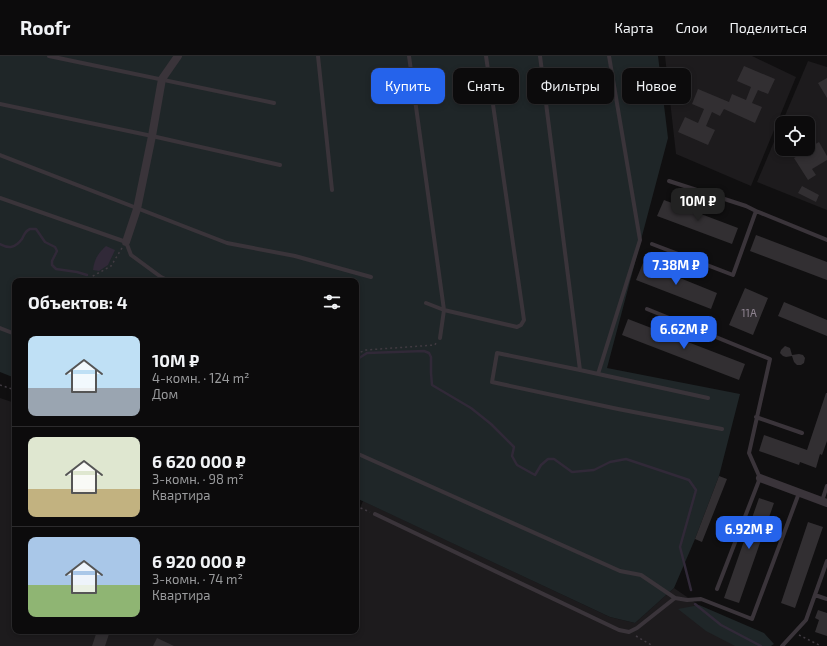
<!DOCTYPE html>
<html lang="ru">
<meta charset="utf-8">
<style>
body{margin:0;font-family:"Exo 2",sans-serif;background:#1a191a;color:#f1f3f6;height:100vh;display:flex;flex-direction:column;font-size:15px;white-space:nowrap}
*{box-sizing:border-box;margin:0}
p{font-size:13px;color:#9a9b9d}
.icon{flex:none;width:22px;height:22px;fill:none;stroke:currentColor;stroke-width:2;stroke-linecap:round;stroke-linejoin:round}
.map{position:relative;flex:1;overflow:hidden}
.sheet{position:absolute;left:12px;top:222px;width:347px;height:356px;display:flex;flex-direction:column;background:#0c0b0c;border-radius:8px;box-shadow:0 2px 6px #0003,0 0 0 1px #2c2b2d}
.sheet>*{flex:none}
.guide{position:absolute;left:371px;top:12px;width:380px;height:36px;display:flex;gap:8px}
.tools{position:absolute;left:775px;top:60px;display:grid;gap:8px}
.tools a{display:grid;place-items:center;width:40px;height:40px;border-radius:8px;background:#0c0b0c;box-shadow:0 2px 6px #0003,0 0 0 1px #2c2b2d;font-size:20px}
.price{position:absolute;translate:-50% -34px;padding:0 9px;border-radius:8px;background:#2563eb;color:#fff;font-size:13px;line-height:26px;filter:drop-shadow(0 1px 2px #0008)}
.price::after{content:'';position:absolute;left:50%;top:24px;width:12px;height:9px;margin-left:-6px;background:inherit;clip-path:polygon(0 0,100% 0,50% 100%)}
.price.current{background:#222;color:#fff}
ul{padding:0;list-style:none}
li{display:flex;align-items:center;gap:12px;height:100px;padding:0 16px}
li+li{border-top:1px solid #2c2b2d}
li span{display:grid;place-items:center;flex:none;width:112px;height:80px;border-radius:8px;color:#555}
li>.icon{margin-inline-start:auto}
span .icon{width:48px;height:48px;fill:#fffc;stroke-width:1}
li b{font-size:17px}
h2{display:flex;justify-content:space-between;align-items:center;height:48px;padding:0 16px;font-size:17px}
.chip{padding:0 14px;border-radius:8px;background:#0c0b0c;box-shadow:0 2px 6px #0003,0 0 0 1px #2c2b2d;font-size:14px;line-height:36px}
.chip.current{background:#2563eb;color:#fff}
header{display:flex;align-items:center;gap:24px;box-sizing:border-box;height:56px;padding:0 20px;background:#0c0b0c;border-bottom:1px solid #2c2b2d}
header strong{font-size:19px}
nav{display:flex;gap:22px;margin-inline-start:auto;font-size:14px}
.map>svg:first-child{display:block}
</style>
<header>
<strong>Roofr</strong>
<nav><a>Карта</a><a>Слои</a><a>Поделиться</a></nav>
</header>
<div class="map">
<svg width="827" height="590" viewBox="0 0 827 590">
<rect width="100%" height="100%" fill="#100f10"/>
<path fill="#1d1b1d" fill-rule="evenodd" d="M665,0H752L796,21L751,130L676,98Z
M808,5L827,11V154L757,126ZM782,67H808V93H782Z
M0,342L15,347V575H356V461L363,445L610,561L635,567L674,532L758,590H0Z"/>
<path fill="#1f2628" d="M0,0H658L668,82L607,312L740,338L719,420L695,483L674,532L635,567L610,561L356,442V225H15V322L0,316Z
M699,549L764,577L774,588L771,590H735L706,575L678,553Z"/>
<path fill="#312938" d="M106,190L115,194L108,209L99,215L93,214C94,204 98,197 106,190Z"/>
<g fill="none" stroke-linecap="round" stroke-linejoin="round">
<path stroke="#312938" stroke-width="2.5" d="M0,188C9,193 15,192 22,183C24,179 25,175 30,173C31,173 35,173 36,173L45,186L55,191L57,195L52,205V209L56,213L77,216L87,219
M356,304L367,297L424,295L429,297L431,301V317L432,329L471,352L491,368L514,391L512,400L517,409L535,419L541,409L548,403H554L572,416L594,414L610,406L626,403L689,424L696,434L680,491L691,534
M695,548L721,569L761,590"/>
</g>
<path fill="#322f32" d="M744,10L775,23L768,38L758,34L752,47L762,51L755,67L724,53L720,60L712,56L706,70L715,74L708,89L678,76L685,61L698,67L704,53L692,48L698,33L729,46L732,38L746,44L751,31L737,25Z
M827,22V42L818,27Z
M819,86L827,100V104L812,113L816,119L808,124L794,102L811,92L810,91Z
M802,130L819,139L816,146L798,137Z
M664,144L738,172L732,188L657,160Z
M756,179L827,206V224L750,195Z
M643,207L717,237L711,253L636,224Z
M745,232L768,242L753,279L729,269Z
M784,246L827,264V280L778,260Z
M628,263L745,308L739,324L622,279Z
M785,290L790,292L792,299L799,298L803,299L805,302L804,307L801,309H797L794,306L792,300L786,301L783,300L780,297L781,294Z
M826,337H827V385L822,399L820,398L816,412L800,406L799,409L759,395L764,379L807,394Z
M719,420L727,423L702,486L695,483Z
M759,442L774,447L739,547L724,542Z
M808,466L823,471L795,552L781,547Z
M818,554L827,557V580L815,576L819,564L815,562Z
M97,575H110L105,590H92Z
M157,582L174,590H153Z"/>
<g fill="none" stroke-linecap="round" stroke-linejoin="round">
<path stroke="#403a41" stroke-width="1.5" stroke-dasharray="2 3" stroke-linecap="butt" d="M84,225L111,210L122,192
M356,298L366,294L435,289L436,287
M0,329L15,334
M356,450L370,456
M799,579L821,590
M636,580L653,590"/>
<path stroke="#3a343a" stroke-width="4" d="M49,0L274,47
M318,0L332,134
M409,0L444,254L440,282
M540,0L580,314L708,342
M0,48L152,80L280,109
M0,99L227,187L295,200L371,221
M0,142L126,186L131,199L161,221L169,225
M756,155L827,184
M652,188L733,219L756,155L746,150L669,125
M426,247L444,254L517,271L521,269L524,264L486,0
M647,253L770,303L749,397L760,422L717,533
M0,272L15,278
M580,314L497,297L492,326L618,353L722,373
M598,318L640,184L609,0
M756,361L802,377
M356,397L620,515L641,519L675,542
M822,445L827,430
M375,458L619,574L629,576L637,572L675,542L687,544L701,543L752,563L799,437
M815,539L827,543
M782,590L806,564L827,505"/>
<path stroke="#3a343a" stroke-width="8" d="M126,186L137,153L152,80L162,23L178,0
M760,422L827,447"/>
</g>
<g text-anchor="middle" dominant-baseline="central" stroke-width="3" stroke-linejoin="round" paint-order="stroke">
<g font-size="11" fill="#8f8491">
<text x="749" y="256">11А</text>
</g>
</g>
</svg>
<div class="tools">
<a><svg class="icon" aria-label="locate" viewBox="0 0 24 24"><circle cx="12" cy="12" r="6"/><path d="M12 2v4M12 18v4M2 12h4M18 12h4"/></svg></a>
</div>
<b class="price current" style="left:698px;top:166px">10M ₽</b>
<b class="price" style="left:676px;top:230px">7.38M ₽</b>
<b class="price" style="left:684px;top:294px">6.62M ₽</b>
<b class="price" style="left:749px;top:494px">6.92M ₽</b>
<div class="guide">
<a class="chip current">Купить</a>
<a class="chip">Снять</a>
<a class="chip">Фильтры</a>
<a class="chip">Новое</a>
</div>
<section class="sheet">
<h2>Объектов: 4<svg class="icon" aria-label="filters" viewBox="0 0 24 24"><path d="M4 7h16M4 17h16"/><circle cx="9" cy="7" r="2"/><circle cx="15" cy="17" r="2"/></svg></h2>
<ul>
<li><span style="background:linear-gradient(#bfe0f5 65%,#9aa5b1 0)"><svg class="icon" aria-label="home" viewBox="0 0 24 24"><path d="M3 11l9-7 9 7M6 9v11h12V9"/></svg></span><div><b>10M ₽</b><p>4-комн. · 124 m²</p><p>Дом</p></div></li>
<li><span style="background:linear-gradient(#dfe7d0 65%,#c2b280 0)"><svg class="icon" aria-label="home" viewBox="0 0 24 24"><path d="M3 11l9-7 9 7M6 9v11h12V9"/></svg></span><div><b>6 620 000 ₽</b><p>3-комн. · 98 m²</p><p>Квартира</p></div></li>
<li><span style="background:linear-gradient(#a9c7e8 60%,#8fb573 0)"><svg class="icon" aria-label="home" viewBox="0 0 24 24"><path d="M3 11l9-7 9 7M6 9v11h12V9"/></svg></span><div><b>6 920 000 ₽</b><p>3-комн. · 74 m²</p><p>Квартира</p></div></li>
</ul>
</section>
</div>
